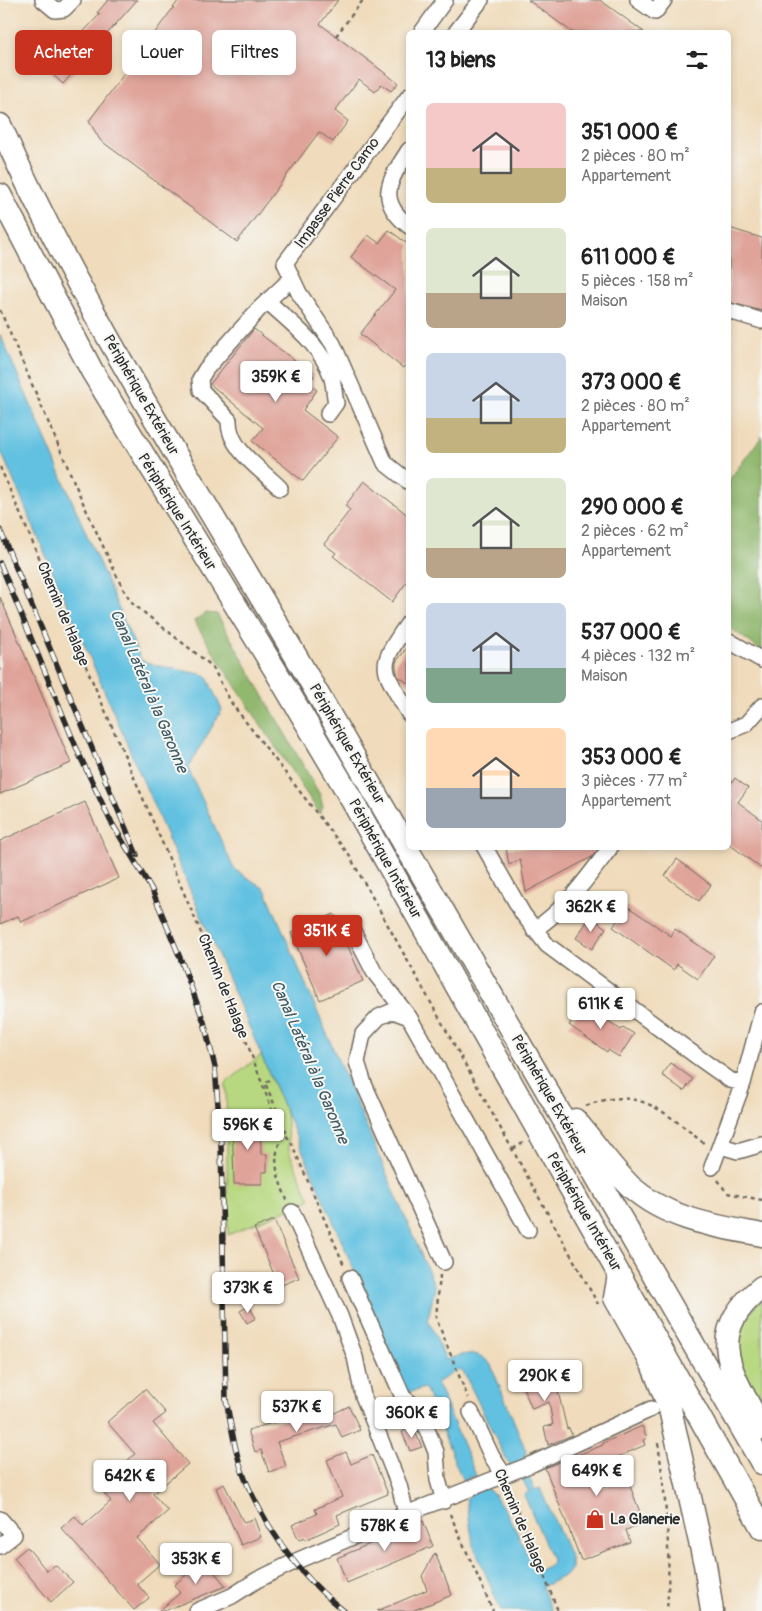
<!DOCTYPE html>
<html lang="fr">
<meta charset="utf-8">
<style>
body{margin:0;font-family:Pangolin,sans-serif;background:#f6f6f6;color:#222;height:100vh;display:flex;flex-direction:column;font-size:19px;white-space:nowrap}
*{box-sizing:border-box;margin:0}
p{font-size:16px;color:#767676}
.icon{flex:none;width:28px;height:28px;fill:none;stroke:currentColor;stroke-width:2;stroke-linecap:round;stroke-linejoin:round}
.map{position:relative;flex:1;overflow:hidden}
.drawer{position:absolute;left:406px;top:30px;width:325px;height:820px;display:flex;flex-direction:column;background:#fff;border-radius:8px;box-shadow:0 2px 8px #0003}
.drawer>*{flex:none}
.guide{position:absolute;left:15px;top:30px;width:316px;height:45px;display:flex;gap:10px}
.price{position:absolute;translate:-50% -42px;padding:0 11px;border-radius:5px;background:#fff;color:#222;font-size:16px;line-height:32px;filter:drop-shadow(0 1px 2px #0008)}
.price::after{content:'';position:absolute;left:50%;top:30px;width:15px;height:11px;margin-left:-8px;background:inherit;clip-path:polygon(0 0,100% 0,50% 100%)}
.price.selected{background:#c8321e;color:#fff}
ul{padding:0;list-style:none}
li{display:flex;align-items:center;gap:15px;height:125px;padding:0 20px}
li span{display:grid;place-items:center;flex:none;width:140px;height:100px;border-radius:8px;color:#555}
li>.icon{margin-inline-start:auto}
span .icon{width:60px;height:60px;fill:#fffc;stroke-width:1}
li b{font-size:21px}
h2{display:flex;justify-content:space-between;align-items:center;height:60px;padding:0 20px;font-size:21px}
.tag{padding:0 18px;border-radius:8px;background:#fff;box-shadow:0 2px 8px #0003;font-size:18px;line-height:45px}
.tag.selected{background:#c8321e;color:#fff}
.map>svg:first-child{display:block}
</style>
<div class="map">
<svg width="762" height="1611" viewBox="0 0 762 1611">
<rect width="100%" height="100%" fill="#f6f6f2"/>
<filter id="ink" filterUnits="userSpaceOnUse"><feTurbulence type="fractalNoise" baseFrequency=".02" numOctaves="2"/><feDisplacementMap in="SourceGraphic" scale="10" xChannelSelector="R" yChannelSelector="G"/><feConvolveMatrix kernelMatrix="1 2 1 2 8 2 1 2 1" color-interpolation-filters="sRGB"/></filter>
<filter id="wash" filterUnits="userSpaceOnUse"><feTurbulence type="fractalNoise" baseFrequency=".0096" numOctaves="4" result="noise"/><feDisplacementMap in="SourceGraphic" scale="20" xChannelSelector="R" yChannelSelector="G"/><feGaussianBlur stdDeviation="1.12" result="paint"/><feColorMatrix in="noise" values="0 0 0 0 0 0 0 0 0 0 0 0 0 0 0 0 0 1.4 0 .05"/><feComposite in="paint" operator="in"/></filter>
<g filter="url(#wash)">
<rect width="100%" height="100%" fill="#f0dcbc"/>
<path fill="#b7d880" stroke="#718256" d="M261,1055L286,1113L289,1151L310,1200L228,1235L226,1083Z
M762,1299V1408C737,1363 722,1342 762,1299Z"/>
<path fill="#91b86e" stroke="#5e724c" d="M762,436V651L729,627V480Z
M205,613L217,614L320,795L323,807L320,814L228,675L194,621Z"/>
<path fill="#62c1e1" stroke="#467686" d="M0,334L141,660L154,665L206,675L222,710L188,768L234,869L265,889L435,1287L428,1319L446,1360C463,1354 477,1348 491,1365L524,1446L526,1452L522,1463L535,1490L540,1488L571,1558V1568L566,1575L542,1587L552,1611H501L473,1544L466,1499L471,1495L465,1485L470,1478C500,1485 523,1547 536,1572L551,1564L552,1559L524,1495L529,1492L516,1466L508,1463L463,1371L459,1369L437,1383L477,1478L469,1476L464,1484L425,1388L407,1393L0,449Z"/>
<g id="blocks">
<path fill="#dfa399" d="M108,0H137L63,84L50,72L76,45L73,43L100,14L97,13Z
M179,0H338L320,24L398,83L391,91L381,84L375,92L359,79L335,111L348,121L333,142L319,132L237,242L100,140L89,121Z
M528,0H600L644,32H572Z
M729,228L762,238V311L729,302Z
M389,230L409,245V361L403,368L360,334L395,290L351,257L368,235L379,243Z
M254,329L314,376L309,384L317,390L303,410L338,437L303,481L252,441L263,428L210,384Z
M364,481L409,516V579L392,602L333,556L336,553L324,544L350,510L345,506Z
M0,597L71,763L0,794Z
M409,645V684L398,676L396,667V662Z
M735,778L748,788L738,802L762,820V869L729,844V787Z
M85,802L119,878L21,922L18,916L0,924V841Z
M506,848H599L592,857L526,892L520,859L509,865Z
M677,859L711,885L699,901L665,876Z
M627,906L671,936L675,929L714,956L698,979L677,964L674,970L613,927Z
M334,914L363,981L320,1000L291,933Z
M590,917L606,928L592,949L576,938Z
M592,1000L602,1007L597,1012L621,1030L623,1027L634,1034L619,1057L608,1050L607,1052L569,1025L579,1012L582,1014Z
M671,1063L693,1079L684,1091L662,1075Z
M260,1117L261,1154H267V1172H262V1184H234L232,1118Z
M274,1220L299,1278L279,1286L254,1228Z
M249,1306L256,1318L247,1323L240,1311Z
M537,1365L543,1381L552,1379L553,1384L556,1383L567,1429L569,1428L572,1435L548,1445L544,1427L553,1425L549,1402L532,1409L517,1373Z
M145,1389L166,1413L153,1423L188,1464L153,1494L168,1511L137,1538L160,1564L137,1584L149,1598L134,1610L61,1528L75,1516L83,1526L111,1501L103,1492L121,1476L116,1470L135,1454L107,1422Z
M349,1406L360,1430L342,1438L336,1424L277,1442L286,1466L269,1472L261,1450L255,1452L248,1430L314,1411L318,1421Z
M642,1426L647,1438L643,1440L645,1445L597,1466L604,1487L627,1478L644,1523L626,1530L630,1542L581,1560L545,1468L603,1445V1443Z
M413,1427L422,1447L410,1451L402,1432Z
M346,1452L351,1464L372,1455L388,1494L337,1515L340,1524L305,1540L304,1537L299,1540L292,1525L317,1514L315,1509L342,1497L327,1460Z
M224,1484L244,1523L254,1518L261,1537L241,1545L216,1488Z
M423,1521L433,1546L347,1583L337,1558Z
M27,1547L47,1571L55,1565L73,1582L51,1602L14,1558Z
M435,1553L452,1595L412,1611H377L427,1590L422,1576Z
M204,1560L226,1586L164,1611H159L180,1593L174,1585Z"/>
</g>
</g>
<g filter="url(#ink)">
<use href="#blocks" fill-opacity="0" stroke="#70695e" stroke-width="1"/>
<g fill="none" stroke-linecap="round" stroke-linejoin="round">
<g stroke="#70695e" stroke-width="18">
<path id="minor" d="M43,0L55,10L64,9L73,0
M638,0L655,12L664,0
M422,32L445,0
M456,32L481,0
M409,96L285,263L299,293L333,344L385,463L409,482
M409,150C390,179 375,200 409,226
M267,301C291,323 320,344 331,375C334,383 334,394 336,403L328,414
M729,311L762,321
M280,488C261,469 228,449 229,420L201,390L200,379L206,369L259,309L292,278
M409,622C376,670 381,665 409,714
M729,641L762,660
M729,731L746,724L762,706
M485,848L523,914L547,945L699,1058L730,1080L743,1083
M351,927L374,972L409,1017L528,1230
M534,930C566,909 587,878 610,848
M409,1017L393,1011L379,1017L363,1034L357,1062L364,1084L444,1262
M721,1146L738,1151L762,1144
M712,1167L743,1083L762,1012
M292,1212L340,1316L355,1357L363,1396L399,1485L406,1514
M350,1278L403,1397L419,1410L436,1452L438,1480L444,1501
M471,1412L492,1457L504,1475
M0,1519L14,1535L0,1546
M197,1611L232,1596L257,1580L294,1562L406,1514L532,1464L651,1409"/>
</g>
<g stroke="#70695e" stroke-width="25">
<path id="highway" d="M0,125C85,316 200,491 305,672C459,935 609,1200 762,1463
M0,195L92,371L274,668L345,788L762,1528
M575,1120C594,1142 610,1167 631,1187C668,1220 716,1226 762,1235
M619,1275L615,1298L652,1364L670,1409L705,1564L712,1611
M762,1287C701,1335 733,1374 762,1429"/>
</g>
<path stroke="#70695e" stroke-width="2.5" stroke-dasharray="4 4" stroke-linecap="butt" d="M336,36L363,0
M0,310L84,505L122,587L133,604L212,666L232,704L349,855L598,1304
M0,467L237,1016L276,1121L291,1142L344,1265
M270,1080L265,1083L286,1131C270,1155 276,1174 287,1200
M586,1106C639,1084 665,1113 705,1144
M513,1149L523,1143
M718,1180L727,1193L762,1200
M440,1275L436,1318L468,1398
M658,1443C666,1499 671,1554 667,1611
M509,1487L558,1611
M450,1514L493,1611"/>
<use href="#minor" stroke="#fff" stroke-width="15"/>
<use href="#highway" stroke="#fff" stroke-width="22"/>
<g stroke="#2b2b2b" stroke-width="5.5">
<path id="rail" d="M0,530L137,855
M0,563L79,754L110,820L152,890L181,960L204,1022L215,1067L221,1144L226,1400C232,1429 236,1461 249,1488C271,1535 303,1579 344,1611"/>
</g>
<use href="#rail" stroke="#f6f6f2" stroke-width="4" stroke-dasharray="11" stroke-linecap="butt"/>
</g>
</g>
<defs>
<g id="shop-bare" transform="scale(1.5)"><path d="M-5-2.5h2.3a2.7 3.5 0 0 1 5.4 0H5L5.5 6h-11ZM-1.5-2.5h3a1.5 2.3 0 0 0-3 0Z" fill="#c8321e" stroke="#f6f6f2" stroke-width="2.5" paint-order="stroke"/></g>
</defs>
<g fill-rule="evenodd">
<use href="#shop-bare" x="595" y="1519"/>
</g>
<g text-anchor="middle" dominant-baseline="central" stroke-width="4" stroke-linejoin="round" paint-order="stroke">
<g font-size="15" fill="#2b2b2b" stroke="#f6f6f2">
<text transform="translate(337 193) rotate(-54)">Impasse Pierre Camo</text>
<text transform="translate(141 395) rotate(60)">Périphérique Extérieur</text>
<text transform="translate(177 512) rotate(58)">Périphérique Intérieur</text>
<text transform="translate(63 614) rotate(67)">Chemin de Halage</text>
<text transform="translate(347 744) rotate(60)">Périphérique Extérieur</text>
<text transform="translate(385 859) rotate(61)">Périphérique Intérieur</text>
<text transform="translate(223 986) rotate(68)">Chemin de Halage</text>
<text transform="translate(549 1095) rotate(60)">Périphérique Extérieur</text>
<text transform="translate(584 1212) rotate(60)">Périphérique Intérieur</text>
<text transform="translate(520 1521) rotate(67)">Chemin de Halage</text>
</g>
<g font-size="15" font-weight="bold" fill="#2b2b2b" stroke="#f6f6f2" text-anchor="start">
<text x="610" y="1519">La Glanerie</text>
</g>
<g font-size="16" font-style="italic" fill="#3c5862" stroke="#f6f6f2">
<text transform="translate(149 691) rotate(67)">Canal Latéral à la Garonne</text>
<text transform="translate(310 1062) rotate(67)">Canal Latéral à la Garonne</text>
</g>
</g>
</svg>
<b class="price" style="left:276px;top:403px">359K €</b>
<b class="price" style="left:591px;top:933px">362K €</b>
<b class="price selected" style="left:327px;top:957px">351K €</b>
<b class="price" style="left:601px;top:1030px">611K €</b>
<b class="price" style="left:248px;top:1151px">596K €</b>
<b class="price" style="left:248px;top:1314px">373K €</b>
<b class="price" style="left:545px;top:1402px">290K €</b>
<b class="price" style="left:297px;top:1433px">537K €</b>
<b class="price" style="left:412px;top:1439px">360K €</b>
<b class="price" style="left:597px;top:1497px">649K €</b>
<b class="price" style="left:130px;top:1502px">642K €</b>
<b class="price" style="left:385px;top:1552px">578K €</b>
<b class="price" style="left:196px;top:1585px">353K €</b>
<div class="guide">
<a class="tag selected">Acheter</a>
<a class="tag">Louer</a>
<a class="tag">Filtres</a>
</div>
<section class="drawer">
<h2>13 biens<svg class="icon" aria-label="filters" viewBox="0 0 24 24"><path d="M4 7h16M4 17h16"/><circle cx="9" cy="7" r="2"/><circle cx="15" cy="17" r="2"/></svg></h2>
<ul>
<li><span style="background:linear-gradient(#f6c9c9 65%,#c2b280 0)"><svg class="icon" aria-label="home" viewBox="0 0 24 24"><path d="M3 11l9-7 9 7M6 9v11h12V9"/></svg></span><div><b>351 000 €</b><p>2 pièces · 80 m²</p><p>Appartement</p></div></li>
<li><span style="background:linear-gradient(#dfe7d0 65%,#b9a48a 0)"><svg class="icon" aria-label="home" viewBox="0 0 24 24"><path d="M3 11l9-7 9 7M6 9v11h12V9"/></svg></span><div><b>611 000 €</b><p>5 pièces · 158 m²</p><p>Maison</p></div></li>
<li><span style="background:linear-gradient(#c9d6e8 65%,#c2b280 0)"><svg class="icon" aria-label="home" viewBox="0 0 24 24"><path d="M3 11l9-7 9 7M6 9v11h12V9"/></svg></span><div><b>373 000 €</b><p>2 pièces · 80 m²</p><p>Appartement</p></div></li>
<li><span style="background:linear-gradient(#dfe7d0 70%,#b9a48a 0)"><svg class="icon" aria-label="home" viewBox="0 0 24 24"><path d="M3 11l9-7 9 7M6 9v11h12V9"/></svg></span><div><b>290 000 €</b><p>2 pièces · 62 m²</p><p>Appartement</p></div></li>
<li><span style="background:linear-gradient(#c9d6e8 65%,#7fa58c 0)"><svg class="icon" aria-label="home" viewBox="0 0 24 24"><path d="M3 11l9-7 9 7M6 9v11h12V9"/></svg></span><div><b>537 000 €</b><p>4 pièces · 132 m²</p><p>Maison</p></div></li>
<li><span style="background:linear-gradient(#ffd9b3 60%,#9aa5b1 0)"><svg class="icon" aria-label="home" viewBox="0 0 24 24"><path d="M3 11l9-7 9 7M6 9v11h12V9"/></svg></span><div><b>353 000 €</b><p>3 pièces · 77 m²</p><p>Appartement</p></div></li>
</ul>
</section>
</div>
